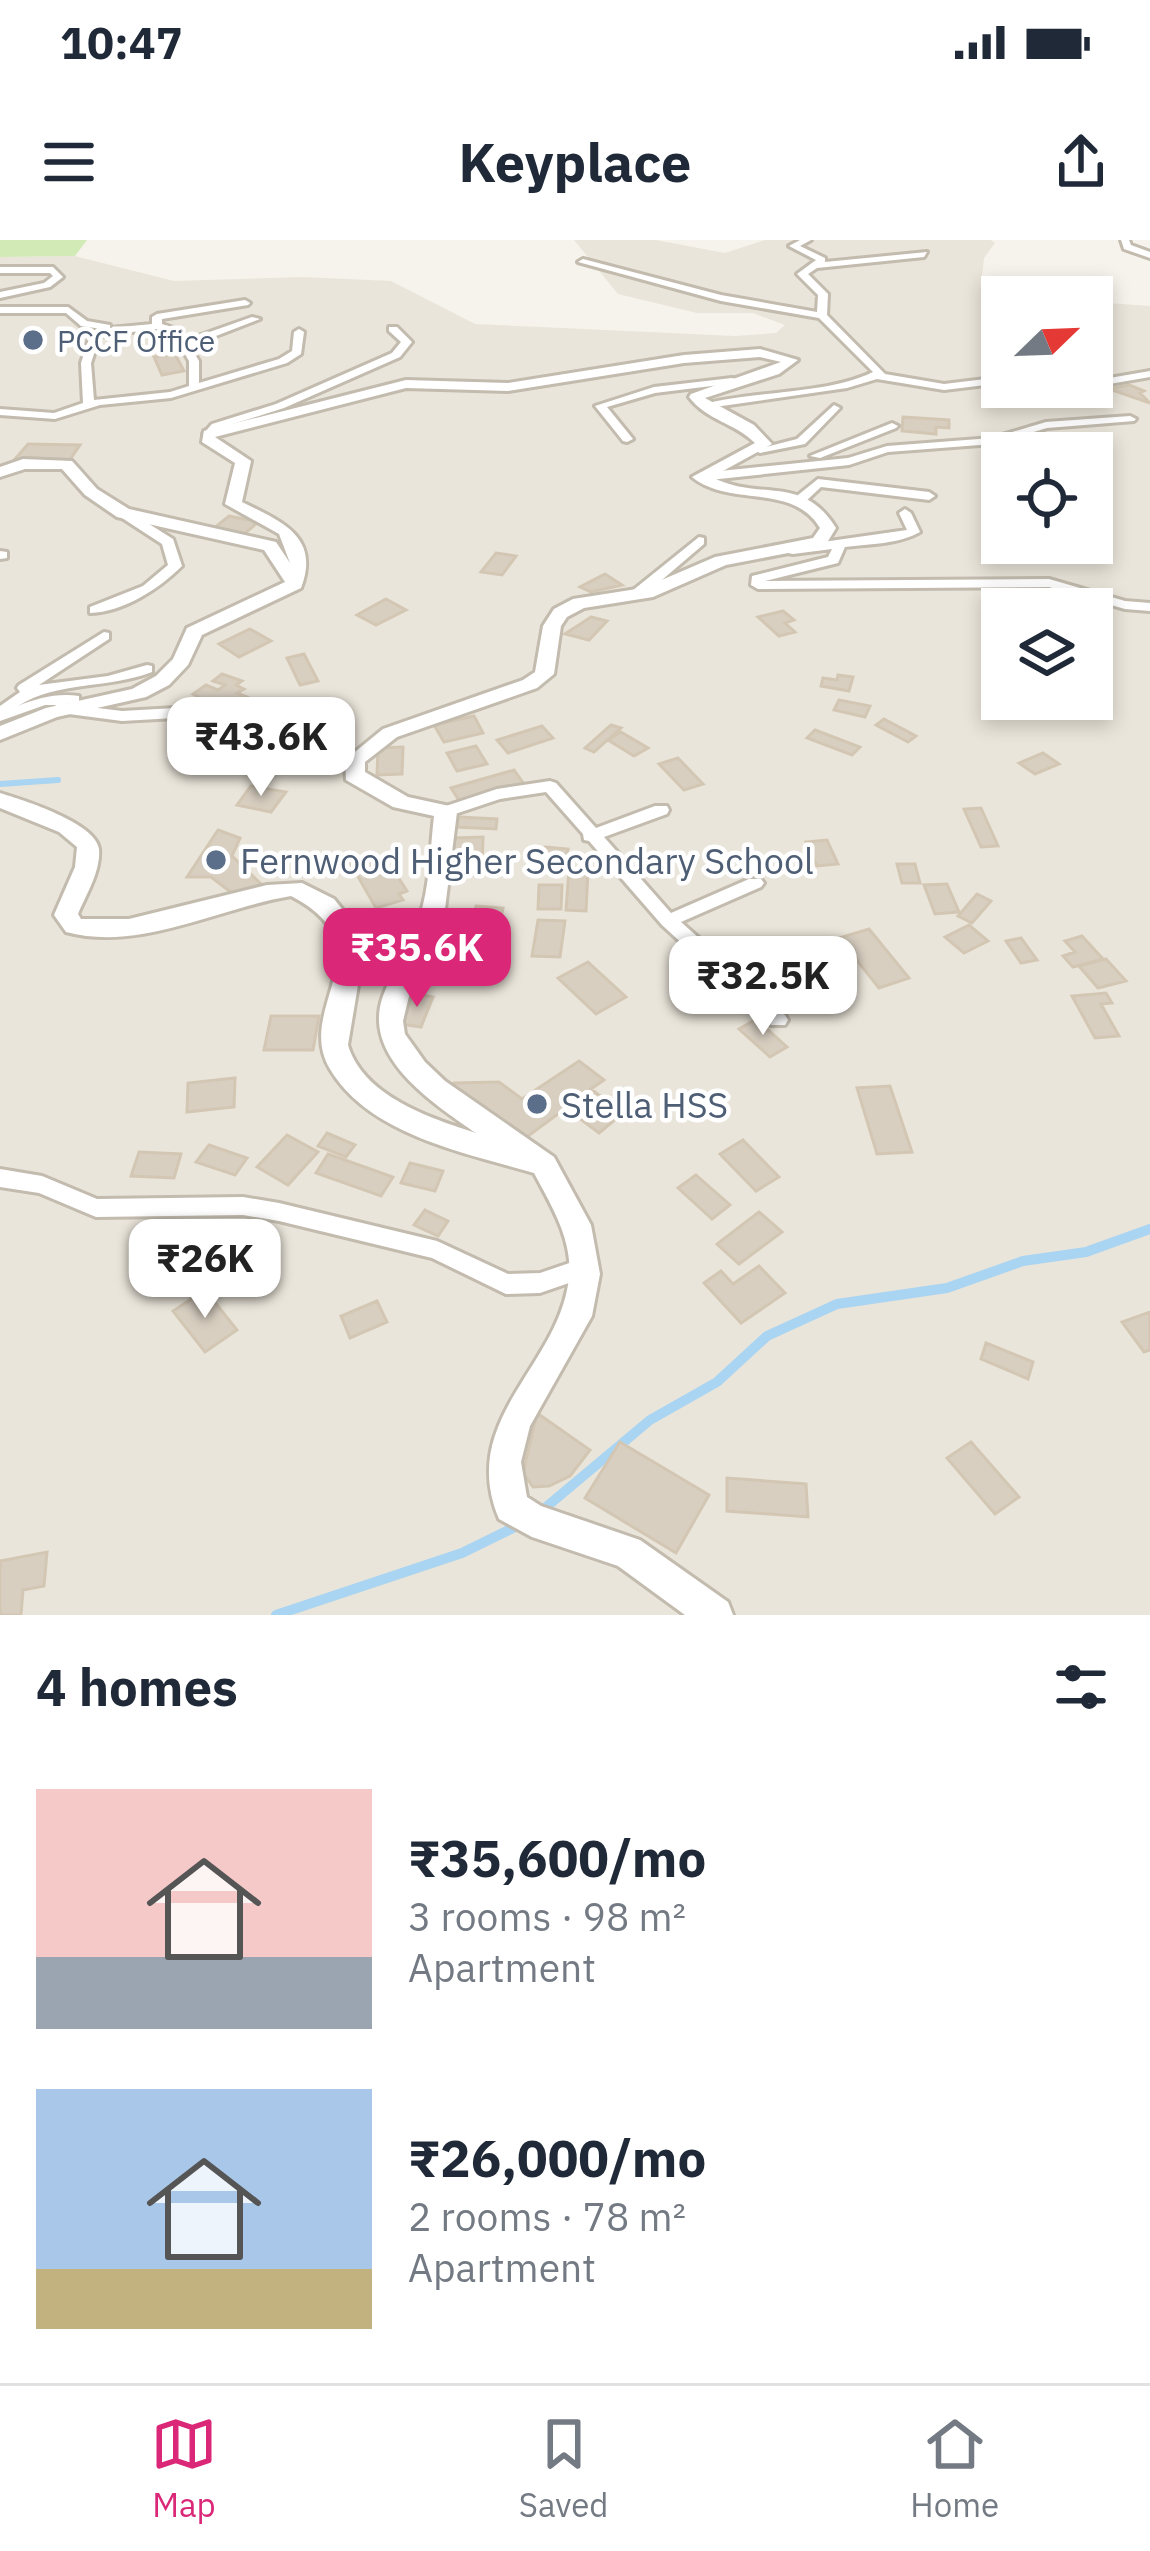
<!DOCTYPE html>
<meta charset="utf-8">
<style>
body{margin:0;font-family:"IBM Plex Sans",sans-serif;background:#f6f6f7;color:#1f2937;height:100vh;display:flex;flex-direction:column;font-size:45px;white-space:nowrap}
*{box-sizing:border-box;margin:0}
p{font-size:39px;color:#747a83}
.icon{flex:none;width:66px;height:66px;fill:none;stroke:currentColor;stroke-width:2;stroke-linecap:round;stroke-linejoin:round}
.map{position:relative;height:1375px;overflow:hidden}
.side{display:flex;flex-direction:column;background:#fff;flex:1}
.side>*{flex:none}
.needle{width:78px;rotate:67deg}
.controls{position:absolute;left:981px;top:36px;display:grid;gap:24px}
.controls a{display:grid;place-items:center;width:132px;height:132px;border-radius:0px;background:#fff;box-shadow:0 6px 18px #0003;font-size:60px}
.price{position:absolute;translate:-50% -102px;padding:0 27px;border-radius:24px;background:#fff;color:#222;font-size:39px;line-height:78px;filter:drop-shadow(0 3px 6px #0008)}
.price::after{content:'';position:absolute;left:50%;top:72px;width:36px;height:27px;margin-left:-18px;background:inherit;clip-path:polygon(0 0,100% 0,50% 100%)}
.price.on{background:#db2777;color:#fff}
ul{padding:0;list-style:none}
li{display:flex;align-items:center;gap:36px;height:300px;padding:0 36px}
li span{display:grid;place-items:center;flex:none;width:336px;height:240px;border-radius:0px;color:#555}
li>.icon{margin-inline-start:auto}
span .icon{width:144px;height:144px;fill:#fffc;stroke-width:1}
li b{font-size:51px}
h2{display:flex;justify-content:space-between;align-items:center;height:144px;padding:0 36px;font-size:51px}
.status{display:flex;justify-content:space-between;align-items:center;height:84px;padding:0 60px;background:#fff;direction:ltr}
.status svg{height:33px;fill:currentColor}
header{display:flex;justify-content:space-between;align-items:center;height:156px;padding:0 36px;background:#fff;font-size:54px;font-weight:800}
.dock{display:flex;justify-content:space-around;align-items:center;height:168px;border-top:3px solid #e0e1e3;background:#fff;font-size:33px;color:#747a83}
.dock a{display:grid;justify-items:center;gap:6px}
.dock .on{color:#db2777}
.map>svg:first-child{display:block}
</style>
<div class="status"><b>10:47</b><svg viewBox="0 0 49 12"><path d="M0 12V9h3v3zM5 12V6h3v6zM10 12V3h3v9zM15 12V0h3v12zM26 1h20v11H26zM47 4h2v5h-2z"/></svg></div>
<header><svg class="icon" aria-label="menu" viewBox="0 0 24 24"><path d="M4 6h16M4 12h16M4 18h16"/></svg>Keyplace<svg class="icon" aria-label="share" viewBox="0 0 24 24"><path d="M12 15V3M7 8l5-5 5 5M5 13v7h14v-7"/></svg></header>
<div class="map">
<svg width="1150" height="1375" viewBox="0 0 1150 1375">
<rect width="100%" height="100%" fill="#f6f3ec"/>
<path fill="#eae5da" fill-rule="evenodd" d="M574,0H656L725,13L765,0H991L995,3L984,18L982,37L1037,57H1002V147H1092V62L1150,66V1375H0V17L75,16L174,41L302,37L391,41L475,84L735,96L776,93L785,85L753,73H697L618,54ZM1002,213H1092V303H1002ZM1002,369H1092V459H1002Z"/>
<path fill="#d2eab5" d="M0,0H87L75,16L0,17Z"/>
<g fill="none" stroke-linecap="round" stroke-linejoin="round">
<path stroke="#a9d4f2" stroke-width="6" d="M0,544L58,540"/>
<path stroke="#a9d4f2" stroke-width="10" d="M539,1273L650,1180L717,1142L767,1096L837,1064L947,1048L1023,1021L1086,1012L1150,989
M276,1375L462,1313L521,1284"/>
</g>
<path fill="#d8cfc1" stroke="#d3c7b4" stroke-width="3" d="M175,114L184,131L162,135L154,117Z
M1129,145L1144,151L1140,153L1150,163L1109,149Z
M903,177L949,180V188L936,187V194L902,191Z
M28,204L80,205L69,221L15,219Z
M229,276L258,282L243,295L214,288Z
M496,313L516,316L502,335L481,332Z
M605,334L622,345L591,352L580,347Z
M386,359L406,370L376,385L357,375Z
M783,371L794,380L785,383L795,392L779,396L758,377Z
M591,377L607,381L589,400L565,394Z
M250,389L271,401L239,417L219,404Z
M304,414L318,441L300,445L287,418Z
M222,434L242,441L236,445L244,449L237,453L247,457L240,462L248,465L240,471L219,468L193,454L206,445L218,450L225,445L213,441Z
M838,435L853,437L849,451L821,446L823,438L837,440Z
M839,460L870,466L865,477L834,470Z
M474,476L483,493L444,502L434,485Z
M884,479L916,496L908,502L876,485Z
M611,485L621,488L594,512L585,508Z
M542,486L553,498L508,513L497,500Z
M815,490L860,507L852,515L807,498Z
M621,492L648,508L634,516L608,500Z
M476,506L487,524L457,531L447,513Z
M403,507L402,534L377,535L378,508Z
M1043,513L1059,524L1035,534L1019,523Z
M678,518L703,544L684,550L659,524Z
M514,530L524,544L460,562L451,548Z
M251,546L286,552L271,572L237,565Z
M981,568L998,606L981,607L964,569Z
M459,577L497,579L496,589L456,587Z
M218,590L240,598L232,616L262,645L232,653L211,637H187Z
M483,597L482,635L452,636L454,598Z
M827,600L838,624L817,626L806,602Z
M545,607L568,609L563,633L540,631Z
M373,614L387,636L396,634L407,651L399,654L403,660L376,668L349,621Z
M897,624H915L920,643H902Z
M569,630L588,631L586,671L566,670Z
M947,644L959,672L935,674L924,645Z
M539,645H562L561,669H538Z
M977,654L991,661L972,683L958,676Z
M476,666L503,668L499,686L472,684Z
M538,680L565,681L560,717L532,716Z
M969,685L988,701L964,713L945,697Z
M448,689L465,691L457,711L439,709Z
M869,689L909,738L879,748L839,698Z
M1082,696L1103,719L1073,727L1063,716L1075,712L1065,701Z
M1021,698L1037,720L1021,723L1006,701Z
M1106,719L1126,741L1098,748L1079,726Z
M588,722L626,757L596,774L558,738Z
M691,735L725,755L713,766L678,745Z
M414,753L433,757L421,787L401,784Z
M1106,753L1112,763L1101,764L1119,796L1095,798L1072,756Z
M271,776H319L313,810H264Z
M756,779L787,807L770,817L739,789Z
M579,821L604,840L591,849L623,873L599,893L566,868L520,902L446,853L454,843L499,842L522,859Z
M235,838L234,867L187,872L188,843Z
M890,846L912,912L877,914L857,848Z
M327,893L355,905L346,917L318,906Z
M287,895L318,912L288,945L257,927Z
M743,900L779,937L756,951L720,914Z
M209,905L247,918L235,935L196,922Z
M139,912L181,914L174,938L131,936Z
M328,914L393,937L381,956L316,933Z
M410,923L443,931L435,951L401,943Z
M696,935L730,965L712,979L678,948Z
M425,970L448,981L438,996L414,985Z
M759,972L782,992L739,1024L717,1004Z
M759,1026L785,1053L741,1083L704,1043L721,1031L733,1044Z
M205,1050L237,1090L205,1112L173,1071Z
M377,1061L387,1082L350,1098L341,1076Z
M1150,1072V1110L1144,1112L1122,1082Z
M986,1103L1033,1122L1028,1139L981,1119Z
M537,1173L590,1210L570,1236L549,1246L533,1247L523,1233Z
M620,1202L709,1255L676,1313L585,1258Z
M971,1202L1019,1257L995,1274L947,1218Z
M727,1238L806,1244L808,1277L727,1271Z
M47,1312L44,1346L23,1350L21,1375H0V1321Z"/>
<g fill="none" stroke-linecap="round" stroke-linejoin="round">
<g stroke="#c2bbae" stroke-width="6">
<path id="minor" d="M800,0H811L800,6L825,18V22L927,12L924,17L817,28L808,34L828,54L827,75L885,134L944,144L1002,137V143L944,150L877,139L847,148L701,169V165C754,150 826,155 873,132L819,78L721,61L578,22L583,19L721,55L817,72L818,55L797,34L816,20L789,6Z
M1121,0H1129L1131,5L1150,12V18L1124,9Z
M0,27H53L63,37L50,47L0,58V52L44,43L53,36L50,33H0Z
M245,60L250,63L248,65L162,79V84L182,91L187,100L252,77L260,79L190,106L199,121V143L279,119L292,111L294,92L299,89L304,92L301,114L287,123L171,158L100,165L55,179L0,175V169L54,173L83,163L81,123L91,93L102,89L81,86L66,73H0V67H68L87,81L110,85V88L152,84V77L157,74ZM156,89L174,95L189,121V146L170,152L94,160L91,123L100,96Z
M389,87H397L412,102L400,117L284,168L220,188L213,196L203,194L212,184L276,164L392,113L401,102L389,91Z
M1150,131V137L1092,147H1091L1092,141Z
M732,138L736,139V143L655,153L607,167L633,199L627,202L623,201L595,166L654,147Z
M834,165L840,168L838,170L805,204L760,213L754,210L797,199Z
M1130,176L1136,179L1134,181L1047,188L993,204L888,212L849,225L700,241L694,237L700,233L848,218L887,206L992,198L1046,182Z
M892,183L898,186L896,188L820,218L810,216Z
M818,239L929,252L935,256L929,260L821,247L806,261H798V255Z
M905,269L911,273L920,292C899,304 870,304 845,307L838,323L765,341L1049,339L1125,361L1150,363V371L1125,369L1049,347L758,349L751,345L752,336L828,317L832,309L793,314L788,313V307L907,290L899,273Z
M119,270H127L173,299L182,326C159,349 123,372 90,373V367L143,346L168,325L162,304L119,276Z
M699,297L704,298V304L642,357H632V351Z
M0,311L7,312V318L0,319Z
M104,392L109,393V399L39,445L108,436L147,425L152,426V432C108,449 57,441 18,466C38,458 57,453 79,456V462L65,464L122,471L229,465L237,470L229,475L122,481L61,473L53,468L56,465H45L0,481V466L20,452L17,448L19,445Z
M550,541L556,543L596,588L655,566H667L669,570L667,574L604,597L671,673L749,639H761L764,643L761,647L681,682L785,775L788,780L785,785H771L662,685L589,601L584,600L583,594L546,552L500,559L446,577L438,572L440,568L497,549Z
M0,929L42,936L97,959L243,957L279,963L437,1001L508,1034L540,1033L587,1017L595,1020L598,1027L595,1034L540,1053L506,1054L432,1018L279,981L243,975L96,977L39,953L0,947Z"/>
</g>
<g stroke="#c2bbae" stroke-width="6">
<path id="tertiary" d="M760,109L798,120L779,134L705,158L754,185L772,204L712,237C759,262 802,233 836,288L825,306L726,325L653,357L584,368L567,377L561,386L554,434L537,448L397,497L365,522V532L408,557L454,567L457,572L445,669L410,752L403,781L405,794L425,822L445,841L554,917L591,985L600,1034L592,1076L530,1186L521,1222L527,1257L541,1266L640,1300L728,1362L733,1375H685L618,1326L532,1297L499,1279C457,1179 559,1127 569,1038C573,1000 551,965 534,933C466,913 369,895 330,829C293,768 390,707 291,656C218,668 140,712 66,692L54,675L75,627L77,607L59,592L0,568V553C23,560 96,583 99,609C101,631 86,655 78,674L81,679H129L267,645L302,643L334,659L355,685L361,708L360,733L348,805C363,856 430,878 476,893C433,863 361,817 383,756C393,729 410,706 419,679C430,646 430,610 434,576L393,567L346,540L345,520L383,489L523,440L535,432L543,386L554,369L573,359L643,348L715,317L813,298L820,288C792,242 730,268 692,237L755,203C735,183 706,180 689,157L691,154L781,122L760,117L684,123L508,151L406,148L215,197L251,221L242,262C280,281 321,296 301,348L202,395L188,425L169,445L146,457L57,477L0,500V486L46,468L132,449L156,436L173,419L187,388L285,342L264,310L117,277L85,255L62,229H25L0,237V227L23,219L72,221L97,249L129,269L276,302L290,323L279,294L225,264L235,223L202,202L204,191L406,140L508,143L684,115Z"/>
</g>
<use href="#minor" fill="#fff" fill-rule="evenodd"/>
<use href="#tertiary" fill="#fff" fill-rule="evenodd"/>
</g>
<g fill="#5c6f8a" stroke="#fff" stroke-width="4.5">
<circle cx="33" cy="100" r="12"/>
<circle cx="216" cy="620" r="12"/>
<circle cx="537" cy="864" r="12"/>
</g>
<g text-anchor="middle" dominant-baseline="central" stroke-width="9" stroke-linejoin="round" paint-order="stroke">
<g font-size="30" fill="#4e5e75" stroke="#fff" text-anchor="start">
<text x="57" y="100">PCCF Office</text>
</g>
<g font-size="36" fill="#4e5e75" stroke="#fff" text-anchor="start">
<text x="240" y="620">Fernwood Higher Secondary School</text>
<text x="561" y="864">Stella HSS</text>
</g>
</g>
</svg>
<div class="controls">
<a><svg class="needle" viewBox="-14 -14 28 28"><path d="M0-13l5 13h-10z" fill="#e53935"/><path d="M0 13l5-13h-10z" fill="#747a83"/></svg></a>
<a><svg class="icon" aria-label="locate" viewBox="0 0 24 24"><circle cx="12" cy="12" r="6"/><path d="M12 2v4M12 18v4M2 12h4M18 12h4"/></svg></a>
<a><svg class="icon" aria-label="layers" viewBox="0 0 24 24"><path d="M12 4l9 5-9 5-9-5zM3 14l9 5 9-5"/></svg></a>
</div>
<b class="price" style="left:261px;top:559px">₹43.6K</b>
<b class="price on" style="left:417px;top:770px">₹35.6K</b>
<b class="price" style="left:763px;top:798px">₹32.5K</b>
<b class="price" style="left:205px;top:1081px">₹26K</b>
</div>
<section class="side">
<h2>4 homes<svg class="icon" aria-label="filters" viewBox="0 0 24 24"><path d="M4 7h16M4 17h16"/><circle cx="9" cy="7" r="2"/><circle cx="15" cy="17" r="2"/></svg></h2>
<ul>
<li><span style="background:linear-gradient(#f6c9c9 70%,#9aa5b1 0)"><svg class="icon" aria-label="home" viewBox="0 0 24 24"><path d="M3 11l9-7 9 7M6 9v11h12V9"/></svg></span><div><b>₹35,600/mo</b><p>3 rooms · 98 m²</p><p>Apartment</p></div></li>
<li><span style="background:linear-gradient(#a9c7e8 75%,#c2b280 0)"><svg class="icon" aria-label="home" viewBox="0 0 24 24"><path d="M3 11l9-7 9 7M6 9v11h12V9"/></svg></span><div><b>₹26,000/mo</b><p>2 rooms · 78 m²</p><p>Apartment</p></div></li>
</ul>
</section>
<nav class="dock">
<a class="on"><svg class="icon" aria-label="map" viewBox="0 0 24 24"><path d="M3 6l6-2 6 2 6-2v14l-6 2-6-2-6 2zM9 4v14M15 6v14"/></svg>Map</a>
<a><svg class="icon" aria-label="saved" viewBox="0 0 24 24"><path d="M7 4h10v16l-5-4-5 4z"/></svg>Saved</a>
<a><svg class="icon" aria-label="home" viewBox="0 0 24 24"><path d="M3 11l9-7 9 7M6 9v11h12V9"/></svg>Home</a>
</nav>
